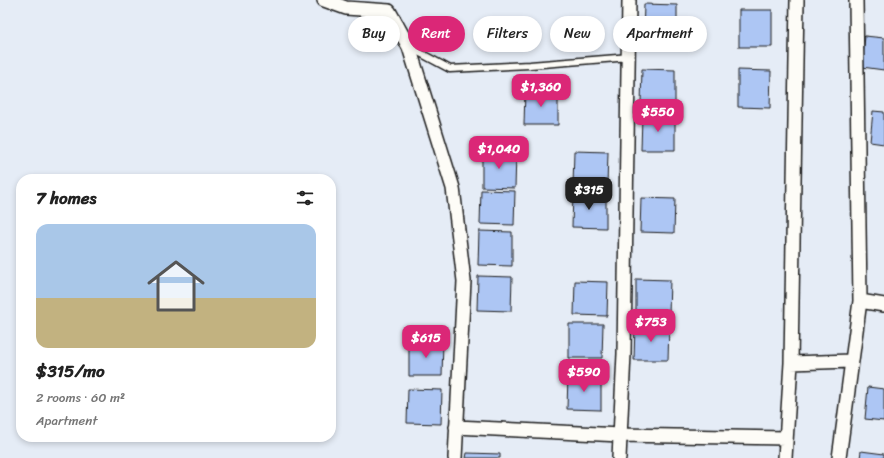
<!DOCTYPE html>
<meta charset="utf-8">
<style>
body{margin:0;font-family:Sriracha,sans-serif;background:#f2f2f2;color:#222;height:100vh;display:flex;flex-direction:column;font-size:15px;white-space:nowrap}
*{box-sizing:border-box;margin:0}
p{font-size:13px;color:#767676}
.icon{flex:none;width:22px;height:22px;fill:none;stroke:currentColor;stroke-width:2;stroke-linecap:round;stroke-linejoin:round}
.map{position:relative;flex:1;overflow:hidden}
.panel{position:absolute;left:16px;top:174px;width:320px;height:268px;display:flex;flex-direction:column;background:#fff;border-radius:16px;box-shadow:0 2px 6px #0003}
.panel>*{flex:none}
.top-card{position:absolute;left:348px;top:16px;width:380px;height:36px;display:flex;gap:8px}
.price{position:absolute;translate:-50% -34px;padding:0 9px;border-radius:8px;background:#db2777;color:#fff;font-size:13px;line-height:26px;filter:drop-shadow(0 1px 2px #0008)}
.price::after{content:'';position:absolute;left:50%;top:24px;width:12px;height:9px;margin-left:-6px;background:inherit;clip-path:polygon(0 0,100% 0,50% 100%)}
.price.current{background:#222;color:#fff}
ul{padding:0;list-style:none}
li{display:grid;align-content:center;gap:8px;height:212px;padding:0 20px}
li span{display:grid;place-items:center;height:124px;border-radius:12px;color:#555}
li>.icon{margin-inline-start:auto}
span .icon{width:72px;height:72px;fill:#fffc;stroke-width:1}
li b{font-size:17px}
h2{display:flex;justify-content:space-between;align-items:center;height:48px;padding:0 20px;font-size:17px}
.chip{padding:0 14px;border-radius:18px;background:#fff;box-shadow:0 2px 6px #0003;font-size:14px;line-height:36px}
.chip.current{background:#db2777;color:#fff}
.map>svg:first-child{display:block}
</style>
<div class="map">
<svg width="884" height="458" viewBox="0 0 884 458">
<rect width="100%" height="100%" fill="#e5ecf6"/>
<filter id="ink" filterUnits="userSpaceOnUse"><feTurbulence type="fractalNoise" baseFrequency=".025" numOctaves="2"/><feDisplacementMap in="SourceGraphic" scale="8" xChannelSelector="R" yChannelSelector="G"/><feConvolveMatrix kernelMatrix="1 2 1 2 8 2 1 2 1" color-interpolation-filters="sRGB"/></filter>
<g filter="url(#ink)">
<path fill="#adc6f4" stroke="#1c1c1c" d="M644,4L677,5V39L643,38Z
M739,10H772V47H739Z
M865,36L884,38V70L862,67Z
M642,69L675,70V104L641,103Z
M738,70L771,71L770,108L738,107Z
M525,91H558V125H524Z
M873,111L884,112V144L870,142Z
M642,116H675V150H641Z
M574,151L608,152L607,186H573Z
M482,153H516L515,188L482,187Z
M481,190L515,191L514,225L480,224Z
M573,193L606,194V228L572,227Z
M641,198L675,199L674,233L640,232Z
M479,231L512,232V266L478,265Z
M478,276L512,277L511,311L477,310Z
M636,279L670,280L669,314H636Z
M575,281L608,282L607,316L574,315Z
M569,324H603L602,358H569Z
M635,325L669,326L668,360H634Z
M409,341L443,342L442,376H409Z
M568,375L601,376V410L567,409Z
M868,387L884,389V421L865,419Z
M408,389L442,390L441,424L407,423Z
M861,451L884,454V458H860Z
M467,453L500,454V458H466Z"/>
<g fill="none" stroke-linecap="round" stroke-linejoin="round">
<g stroke="#1c1c1c" stroke-width="9">
<path id="lane" d="M411,48L450,69L530,65L630,57"/>
</g>
<g stroke="#1c1c1c" stroke-width="16">
<path id="street" d="M324,0L346,8L389,11L409,47L453,188L464,281L455,458
M860,301L884,305
M791,363L851,361
M456,427L620,435L786,438
M619,458L624,354L629,0
M785,458L791,363L797,0
M839,458L860,301L856,0"/>
</g>
<use href="#lane" stroke="#fdfcf7" stroke-width="6"/>
<use href="#street" stroke="#fdfcf7" stroke-width="13"/>
</g>
</g>
</svg>
<b class="price" style="left:541px;top:108px">$1,360</b>
<b class="price" style="left:658px;top:133px">$550</b>
<b class="price" style="left:499px;top:170px">$1,040</b>
<b class="price current" style="left:589px;top:211px">$315</b>
<b class="price" style="left:651px;top:343px">$753</b>
<b class="price" style="left:426px;top:359px">$615</b>
<b class="price" style="left:584px;top:393px">$590</b>
<div class="top-card">
<a class="chip">Buy</a>
<a class="chip current">Rent</a>
<a class="chip">Filters</a>
<a class="chip">New</a>
<a class="chip">Apartment</a>
</div>
<section class="panel">
<h2>7 homes<svg class="icon" aria-label="filters" viewBox="0 0 24 24"><path d="M4 7h16M4 17h16"/><circle cx="9" cy="7" r="2"/><circle cx="15" cy="17" r="2"/></svg></h2>
<ul>
<li><span style="background:linear-gradient(#a9c7e8 60%,#c2b280 0)"><svg class="icon" aria-label="home" viewBox="0 0 24 24"><path d="M3 11l9-7 9 7M6 9v11h12V9"/></svg></span><div><b>$315/mo</b><p>2 rooms · 60 m²</p><p>Apartment</p></div></li>
</ul>
</section>
</div>
